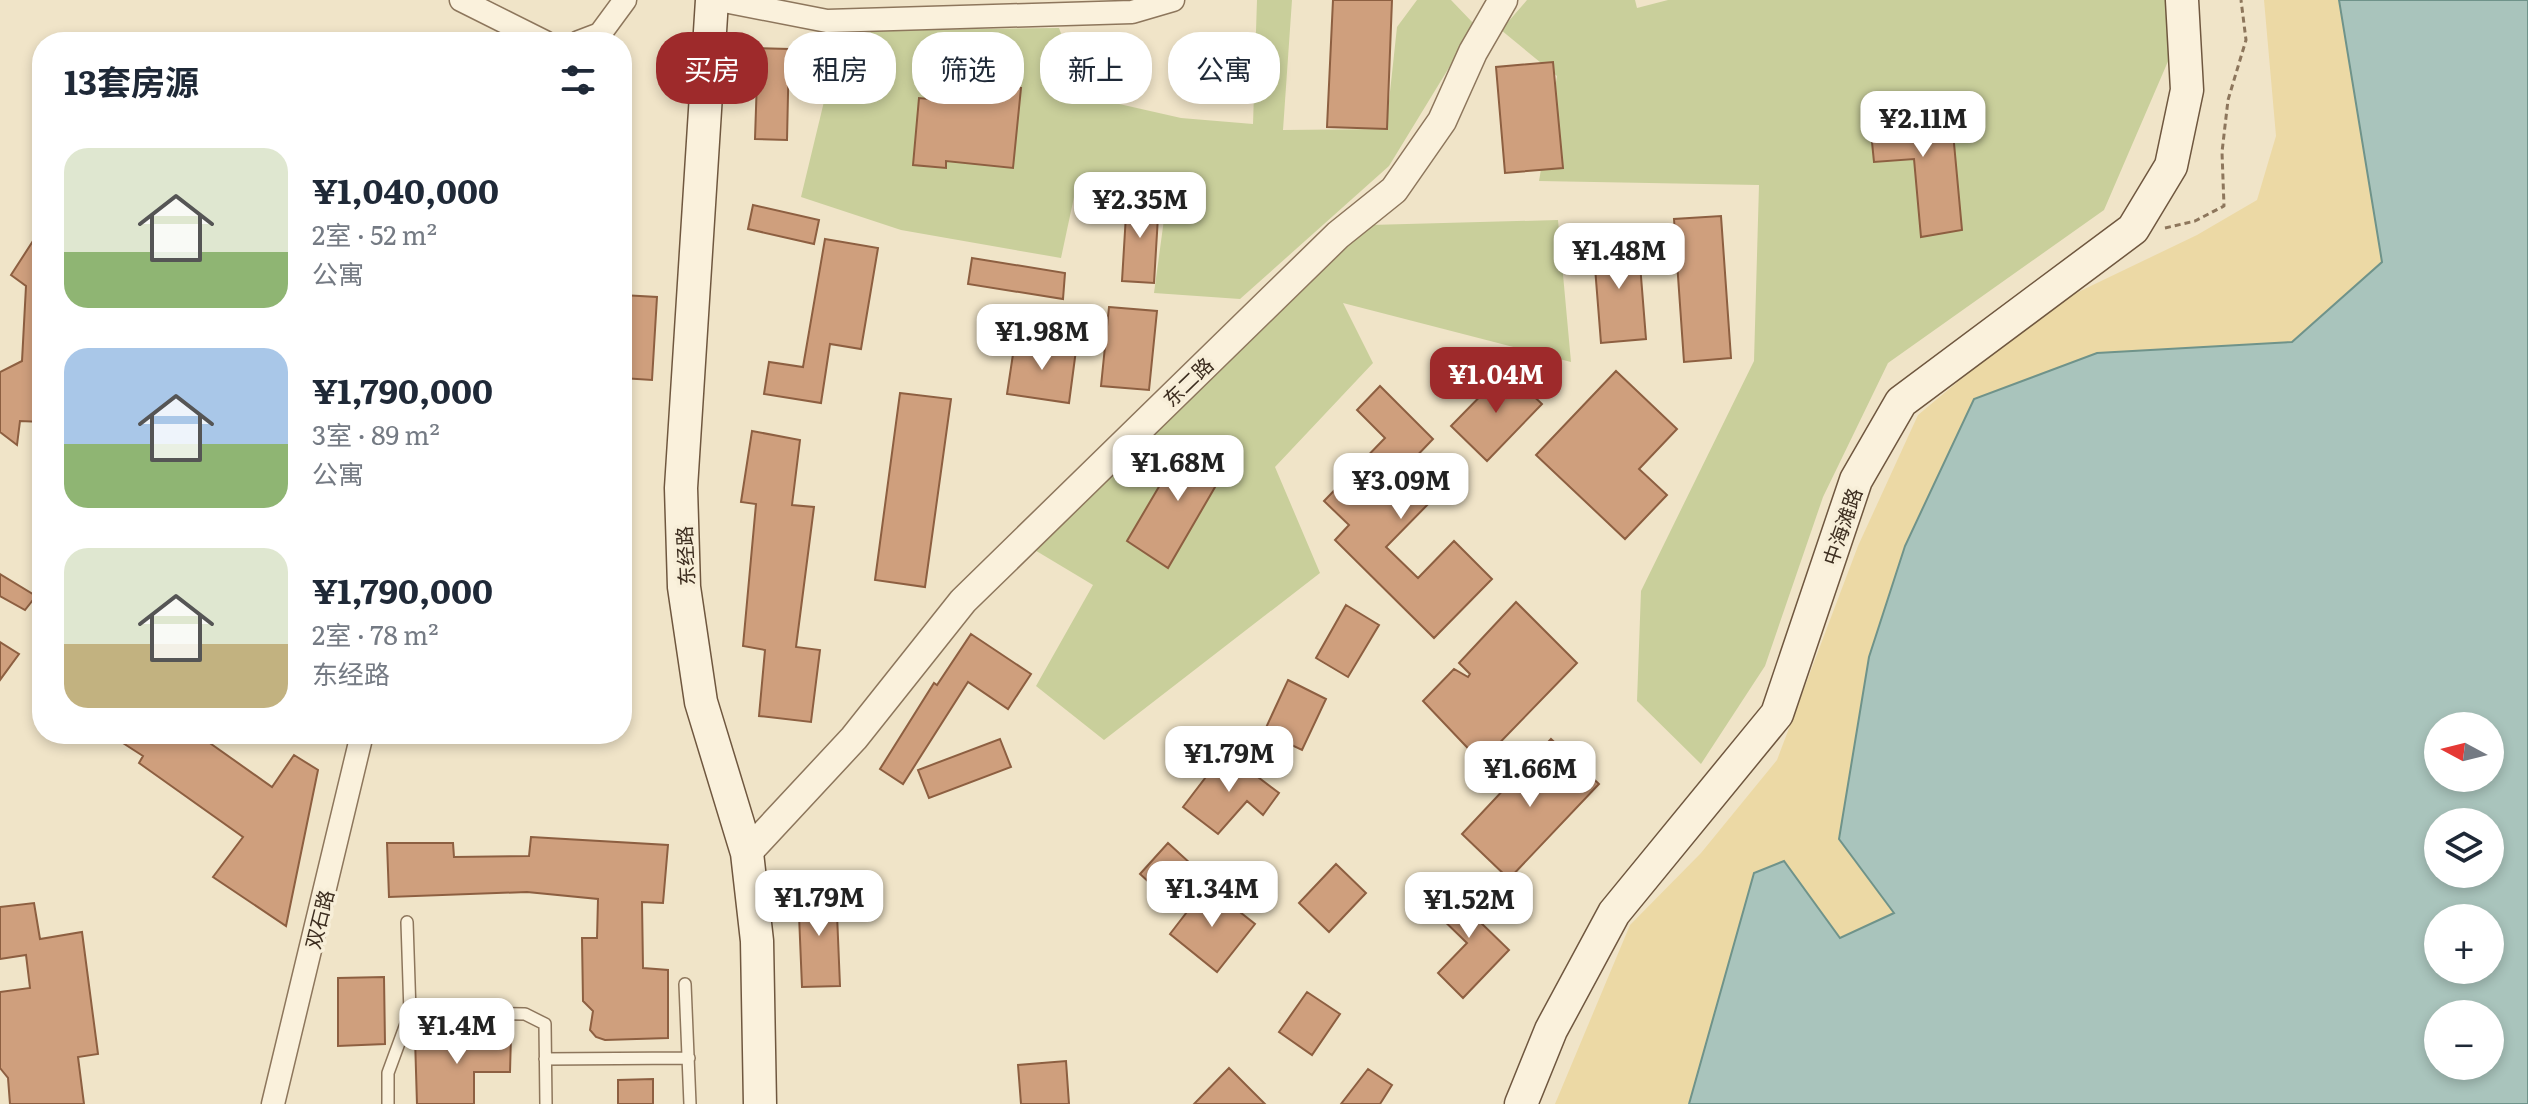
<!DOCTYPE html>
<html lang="zh">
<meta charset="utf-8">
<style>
body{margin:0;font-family:Literata,"Noto Sans SC",serif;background:#f2f2f3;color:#1f2937;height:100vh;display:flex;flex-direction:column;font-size:30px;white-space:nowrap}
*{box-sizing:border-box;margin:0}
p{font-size:26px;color:#747a83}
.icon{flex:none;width:44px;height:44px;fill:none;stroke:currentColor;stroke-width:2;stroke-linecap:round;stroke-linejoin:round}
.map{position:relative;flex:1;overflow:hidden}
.panel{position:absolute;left:32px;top:32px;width:600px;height:712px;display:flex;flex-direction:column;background:#fff;border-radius:32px;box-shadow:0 4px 12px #0003}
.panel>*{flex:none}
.hud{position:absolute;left:656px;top:32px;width:760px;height:72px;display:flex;gap:16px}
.needle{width:52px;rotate:277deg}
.buttons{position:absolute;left:2424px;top:712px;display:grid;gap:16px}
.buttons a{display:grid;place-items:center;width:80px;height:80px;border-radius:50%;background:#fff;box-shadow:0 4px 12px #0003;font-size:40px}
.price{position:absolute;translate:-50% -68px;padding:0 18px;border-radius:16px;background:#fff;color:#222;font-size:26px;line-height:52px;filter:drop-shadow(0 2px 4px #0008)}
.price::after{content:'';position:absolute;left:50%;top:48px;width:24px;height:18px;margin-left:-12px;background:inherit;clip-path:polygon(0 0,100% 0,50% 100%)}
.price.current{background:#9e2a2b;color:#fff}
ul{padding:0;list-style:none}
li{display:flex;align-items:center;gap:24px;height:200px;padding:0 32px}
li span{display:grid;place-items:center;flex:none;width:224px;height:160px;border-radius:24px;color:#555}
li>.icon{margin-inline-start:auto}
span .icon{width:96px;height:96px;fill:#fffc;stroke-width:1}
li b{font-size:34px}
h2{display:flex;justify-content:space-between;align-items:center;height:96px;padding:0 32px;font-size:34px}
.chip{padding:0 28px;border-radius:32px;background:#fff;box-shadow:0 4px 12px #0003;font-size:28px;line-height:72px}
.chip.current{background:#9e2a2b;color:#fff}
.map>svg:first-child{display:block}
</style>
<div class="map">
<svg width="2528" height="1104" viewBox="0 0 2528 1104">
<rect width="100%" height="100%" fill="#f0e4c8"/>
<path fill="#c9cf9b" d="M1257,0H1292L1283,130L1386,129L1397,27L1417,0H1451L1475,25L1389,166L1240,299L1154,293L1165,212L1153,186L1077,183L1061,258L901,230L801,197L841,31L1059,28L1084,96L1181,118L1253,124Z
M1527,0H1635L1637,8L1668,0H2165L2169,59L2104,210L1888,363L1823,497L1765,666L1701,764L1637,701L1641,591L1754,361L1759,185L1539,181L1557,76L1501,30Z
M1558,220L1571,362L1343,303L1373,363L1275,467L1320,573L1104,740L1036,686L1093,585L1028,546L1057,515L1370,225Z"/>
<path fill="#ecd9a5" d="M2264,0H2339L2382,262L2292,342L2097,353L1869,657L1839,838L1895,913L1840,938L1784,861L1754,872L1689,1104H1555L1630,925L1701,853L1777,760L1858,546L1918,415L2047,307L2197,235L2257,200L2276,136Z"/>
<path fill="#a9c4bc" stroke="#6f938a" stroke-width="2" fill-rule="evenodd" d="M2339,0H2528V1104H1689L1754,873L1784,861L1840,938L1894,913L1839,839L1869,657L1905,546L1974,399L2097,353L2292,342L2382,262ZM2438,726H2490V778H2438ZM2438,822H2490V874H2438ZM2438,918H2490V970H2438ZM2438,1014H2490V1066H2438Z"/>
<path fill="#cf9f7d" stroke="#8d5f41" stroke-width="2" d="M1333,0H1392L1387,129L1327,127Z
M758,48L789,49L787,140L755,139Z
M1553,62L1563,168L1505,173L1496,67Z
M973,83L1021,88L1013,168L946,161V168L913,165L919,98L971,103Z
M1950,100L1962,230L1921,237L1914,159L1874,162L1869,112Z
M1127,198L1159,200L1154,283L1122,281Z
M753,205L819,220L814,244L748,229Z
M1721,216L1731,358L1684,362L1674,219Z
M42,227V422L20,421L17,445L0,432V372L22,361L26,286L11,275Z
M825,239L878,248L861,349L830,344L821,403L764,394L769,362L803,367Z
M1638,239L1646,339L1601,343L1593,242Z
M972,258L1065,273L1063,299L968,284Z
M622,295L657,297L652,380L622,378Z
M1109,307L1157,311L1149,390L1101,386Z
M1015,341L1076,350L1069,403L1007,394Z
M1506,370L1542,404L1487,461L1451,426Z
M1616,371L1677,429L1639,469L1667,495L1625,539L1536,455Z
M1380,386L1433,439L1409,464L1439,493L1386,547L1418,578L1454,541L1492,579L1434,638L1335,540L1349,525L1324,501L1385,438L1357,410Z
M900,393L951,399L925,587L875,580Z
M752,431L800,440L792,505L814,507L796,647L820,650L811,722L759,716L765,650L743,646L756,504L741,502Z
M1187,439L1229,463L1168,568L1127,541Z
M0,574L36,596L25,610L0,596Z
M1516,602L1577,663L1481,762L1423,701L1454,669L1468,677L1470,674L1459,663Z
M1346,605L1379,625L1348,677L1316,658Z
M971,634L1031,674L1008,709L968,682L903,784L880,769L934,683L937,685Z
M0,642L19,654L0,680Z
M1288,680L1326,699L1302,750L1264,732Z
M109,734H197L272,787L294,755L318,770L286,926L213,877L243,837L139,763L143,756Z
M1000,739L1011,767L929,798L918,770Z
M1551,739L1599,784L1509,879L1462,834Z
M1225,752L1279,793L1263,815L1247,801L1218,834L1183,807Z
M531,837L668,845L663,903L642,902L643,968L668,970V1038L605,1040L596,1037L590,1030L593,1011L583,1001L582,938H597L598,899L527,892L389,897L387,843H453L454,857L529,856Z
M1168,843L1191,864L1163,895L1140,874Z
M1336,864L1366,893L1329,932L1299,903Z
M1465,880L1491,905L1477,919L1509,950L1463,998L1438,973L1467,943L1435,912Z
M1207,886L1255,924L1217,972L1170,934Z
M836,890L840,986L802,987L798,891Z
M34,903L40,939L82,932L98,1054L78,1057L84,1104H10L8,1078L0,1068V992L30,988L26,955L0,959V907Z
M384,977L385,1044L338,1046V978Z
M1307,992L1340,1014L1312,1055L1279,1032Z
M511,1035L510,1072H474V1104H417L415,1038Z
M1066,1061L1069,1104H1021L1018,1065Z
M1229,1068L1265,1104H1194Z
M1368,1069L1392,1085L1380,1104H1341Z
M653,1079V1104H618V1080Z"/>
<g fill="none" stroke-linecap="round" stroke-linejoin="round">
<g stroke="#8d765c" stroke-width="14">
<path id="service" d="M685,984L690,1104
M410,1013L525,1014L545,1024L546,1104
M545,1059L689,1058
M388,1104V1073L410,1013L407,922"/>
</g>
<g stroke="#8d765c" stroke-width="25">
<path id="minor" d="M461,0L545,42
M719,0L827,21L1132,12L1173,0
M579,42L600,34L625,0
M273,1104L362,734"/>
</g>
<g stroke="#8d765c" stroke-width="31">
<path id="tertiary" d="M747,853L854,738L963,601L1338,235L1394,190L1442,121L1473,52L1503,0"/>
</g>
<g stroke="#6f573f" stroke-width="35">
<path id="secondary" d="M712,0L681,488L684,587L701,702L747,853L757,941L760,1104
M1521,1104L1551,1030L1614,913L1777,714L1856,480L1901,402L2133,229L2171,166L2187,90L2182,0"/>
</g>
<path stroke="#8d765c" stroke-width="3" stroke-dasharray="6 4" stroke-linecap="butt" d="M2165,228L2195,221L2224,206L2222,152L2228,100L2246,40L2241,0"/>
<use href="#service" stroke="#faf1dc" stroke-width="11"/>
<use href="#minor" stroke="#faf1dc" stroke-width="22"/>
<use href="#tertiary" stroke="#faf1dc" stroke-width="28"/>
<use href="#secondary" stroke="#faf1dc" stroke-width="32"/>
</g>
<g text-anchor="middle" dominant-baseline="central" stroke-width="7" stroke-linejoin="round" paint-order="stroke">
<g font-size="20" fill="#3d2e20" stroke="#f7eed8">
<text transform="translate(1187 381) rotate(-44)">东二路</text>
<text transform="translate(1841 526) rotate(-71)">中海滩路</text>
<text transform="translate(684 556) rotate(-93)">东经路</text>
<text transform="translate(318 919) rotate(-76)">双石路</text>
</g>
</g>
</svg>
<div class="buttons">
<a><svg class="needle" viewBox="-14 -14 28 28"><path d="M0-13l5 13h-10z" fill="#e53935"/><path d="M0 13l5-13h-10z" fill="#747a83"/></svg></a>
<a><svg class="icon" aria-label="layers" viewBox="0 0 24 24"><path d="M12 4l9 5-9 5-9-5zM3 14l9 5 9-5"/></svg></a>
<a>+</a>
<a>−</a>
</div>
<b class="price" style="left:1923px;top:159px">¥2.11M</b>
<b class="price" style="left:1140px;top:240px">¥2.35M</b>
<b class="price" style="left:1619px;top:291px">¥1.48M</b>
<b class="price" style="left:1042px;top:372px">¥1.98M</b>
<b class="price current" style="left:1496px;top:415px">¥1.04M</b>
<b class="price" style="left:1178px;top:503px">¥1.68M</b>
<b class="price" style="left:1401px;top:521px">¥3.09M</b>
<b class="price" style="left:1229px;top:794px">¥1.79M</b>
<b class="price" style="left:1530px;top:809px">¥1.66M</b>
<b class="price" style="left:1212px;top:929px">¥1.34M</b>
<b class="price" style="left:819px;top:938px">¥1.79M</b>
<b class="price" style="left:1469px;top:940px">¥1.52M</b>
<b class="price" style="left:457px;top:1066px">¥1.4M</b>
<div class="hud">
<a class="chip current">买房</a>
<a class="chip">租房</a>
<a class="chip">筛选</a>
<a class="chip">新上</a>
<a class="chip">公寓</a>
</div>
<section class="panel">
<h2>13套房源<svg class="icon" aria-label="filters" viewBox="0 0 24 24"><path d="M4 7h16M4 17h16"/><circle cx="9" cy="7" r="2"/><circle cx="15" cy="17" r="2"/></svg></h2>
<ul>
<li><span style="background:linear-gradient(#dfe7d0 65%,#8fb573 0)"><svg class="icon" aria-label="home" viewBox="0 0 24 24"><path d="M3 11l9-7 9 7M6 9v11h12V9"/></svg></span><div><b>¥1,040,000</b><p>2室 · 52 m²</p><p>公寓</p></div></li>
<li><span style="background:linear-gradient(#a9c7e8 60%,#8fb573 0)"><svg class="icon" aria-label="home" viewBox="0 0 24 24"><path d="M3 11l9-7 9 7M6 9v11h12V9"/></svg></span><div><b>¥1,790,000</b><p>3室 · 89 m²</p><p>公寓</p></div></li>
<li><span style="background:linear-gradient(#dfe7d0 60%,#c2b280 0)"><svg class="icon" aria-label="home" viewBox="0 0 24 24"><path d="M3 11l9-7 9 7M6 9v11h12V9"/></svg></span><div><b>¥1,790,000</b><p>2室 · 78 m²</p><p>东经路</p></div></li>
</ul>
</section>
</div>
